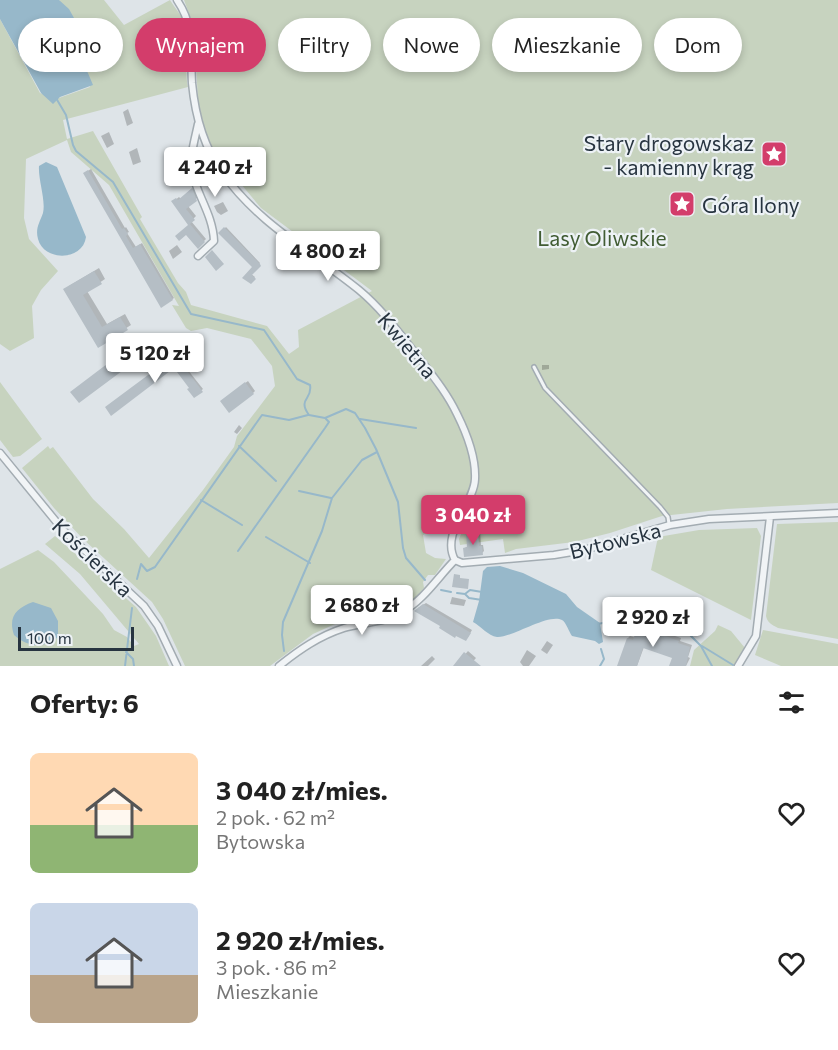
<!DOCTYPE html>
<html lang="pl">
<meta charset="utf-8">
<style>
body{margin:0;font-family:Commissioner,sans-serif;background:#f2f2f2;color:#222;height:100vh;display:flex;flex-direction:column;font-size:22px;white-space:nowrap}
*{box-sizing:border-box;margin:0}
p{font-size:20px;color:#767676}
.icon{flex:none;width:33px;height:33px;fill:none;stroke:currentColor;stroke-width:2;stroke-linecap:round;stroke-linejoin:round}
.map{position:relative;height:666px;overflow:hidden}
.sheet{display:flex;flex-direction:column;background:#fff;flex:1}
.sheet>*{flex:none}
.top-card{position:absolute;left:18px;top:18px;width:802px;height:54px;display:flex;gap:12px}
.scale{position:absolute;left:18px;bottom:15px;width:116px;box-sizing:border-box;padding-left:6px;border:3px solid #273440;border-top:0;font-size:16px;line-height:21px;white-space:nowrap;color:#273440;-webkit-text-stroke:4px #edf2f6;paint-order:stroke}
.price{position:absolute;translate:-50% -51px;padding:0 14px;border-radius:6px;background:#fff;color:#222;font-size:20px;line-height:39px;filter:drop-shadow(0 2px 3px #0008)}
.price::after{content:'';position:absolute;left:50%;top:36px;width:18px;height:14px;margin-left:-9px;background:inherit;clip-path:polygon(0 0,100% 0,50% 100%)}
.price.selected{background:#d33d6b;color:#fff}
ul{padding:0;list-style:none}
li{display:flex;align-items:center;gap:18px;height:150px;padding:0 30px}
li span{display:grid;place-items:center;flex:none;width:168px;height:120px;border-radius:9px;color:#555}
li>.icon{margin-inline-start:auto}
span .icon{width:72px;height:72px;fill:#fffc;stroke-width:1}
li b{font-size:26px}
h2{display:flex;justify-content:space-between;align-items:center;height:72px;padding:0 30px;font-size:26px}
.tag{padding:0 21px;border-radius:27px;background:#fff;box-shadow:0 3px 9px #0003;font-size:21px;line-height:54px}
.tag.selected{background:#d33d6b;color:#fff}
.map>svg:first-child{display:block}
</style>
<div class="map">
<svg width="838" height="666" viewBox="0 0 838 666">
<rect width="100%" height="100%" fill="#dee4e8"/>
<path fill="#c7d3bf" d="M59,0H104L124,25L170,0C174,7 180,13 183,20C193,41 183,66 188,87L63,120L67,139L93,131L142,217L140,219L178,283L186,292L191,305L267,326L289,354L299,347L298,330L372,291L261,208L215,153L206,135L198,101L194,27L184,0H838V503L727,509L662,516L610,533L574,542L516,549L505,553L503,539L460,545L459,539L462,532L435,528L423,535L426,553L435,558L446,559L435,575H428L423,582L424,588L414,600L364,587L355,598V619L335,624L313,634L270,666H185L163,619L152,602L83,539L54,508L22,468L48,446L50,449L53,447L93,499L124,529L149,558L203,490L234,447L237,436L275,386L272,366L251,339L207,328L191,331L186,328L172,305L179,306L109,185L71,152L67,140L26,159L24,218L29,239L58,271L41,290L32,306L34,338L10,351L0,344V19L40,93L56,99L90,87L86,67L77,41V29Z
M0,382L42,439L20,456L13,457L0,440Z
M838,522V639L778,628C772,625 767,622 766,616L777,524Z
M757,528L761,536L751,620L651,570L658,537L699,530Z
M55,536L136,607L156,636L169,666H0V569L38,550L54,562L103,614L114,630L127,637L134,646L139,644L80,574L45,544Z
M718,625L731,631L745,648L733,666H690L694,650L715,631Z
M763,630L838,644V666H781L755,655Z"/>
<path fill="#97b8ca" d="M0,0H59L69,9L74,18L79,52L93,85L60,97L53,104L41,93L0,19Z
M46,162L57,167L86,237C83,261 44,262 38,239C35,228 40,222 43,213C46,200 38,180 39,166Z
M500,566L523,573L566,594L577,607L600,623L603,642L599,644L595,641L572,636C569,632 566,622 562,620C548,613 512,638 497,637C488,636 481,626 473,622L479,601L483,571L487,567Z
M33,602L51,608L58,621V637C44,649 27,647 14,635C8,617 16,608 33,602Z"/>
<path fill="#0003" d="M128,109L133,123L127,126L123,112Z
M109,132L114,144L107,148L101,136Z
M137,148L141,162L133,165L129,152Z
M91,169L125,228L126,227L129,232L127,233L136,247L142,243L174,298L162,306L86,172Z
M194,187L198,197L188,206L196,216L191,221L206,239L198,247L190,225L173,202L179,197L181,199Z
M223,202L228,211L221,215L217,212L214,206Z
M226,227L260,263L251,274L255,277L251,282L244,278L254,267L220,233Z
M177,245L182,252L173,259L169,251Z
M99,268L105,279L87,291L107,324L125,314L131,325L98,346L69,286Z
M176,355L203,389L194,396L190,388L174,366L107,407Z
M542,365H549V369L542,370Z
M248,381L255,391L253,393L224,399Z
M239,425L242,428L237,434L234,432Z
M480,531L481,545H483L484,551L482,553L465,548L468,546L467,534Z
M452,597L466,600L464,606L450,604Z
M426,603L472,630L468,637L442,626L418,608Z
M642,625L681,638L680,641L692,645L688,657L690,658L686,666H670L674,657L644,647L637,666H619L628,638L630,636L636,638Z
M547,641L553,645L547,654L541,650Z
M527,650L536,656L529,666H523L520,662Z
M468,651L476,658L469,666H455Z
M432,656L435,659L428,666H421Z"/>
<g fill="none" stroke-linecap="round" stroke-linejoin="round">
<path stroke="#97b8ca" stroke-width="2" d="M56,98L66,115L73,145L76,151L113,182L191,314L264,330L297,379L310,385C313,400 297,398 309,415L325,418L346,409L355,413L365,428L376,449L398,502L403,548L406,558L425,580
M360,419L416,428
M239,446L276,481
M299,491L331,498
M201,500L242,525
M266,537L310,563
M238,551L325,428L329,422L326,419
M137,579L141,564L147,571L155,567L262,415L289,420L308,415
M441,590L451,592
M457,593L465,594L469,598L482,600
M465,594L470,590L482,592
M598,624L617,620H634L648,624L670,625L679,631L688,633L701,646L712,666
M702,646L733,665
M284,651L282,635L283,622L322,531L332,498L362,460L377,452
M126,652L133,659L134,666
M125,666L132,608
M600,666L604,659L601,649"/>
</g>
<path fill="#b5bec5" d="M88,170L122,229L124,228L128,234L126,236L133,248L140,244L173,300L161,308L83,173Z
M192,188L197,201L186,209L195,220L190,224L205,242L198,249L186,235L179,241L175,236L188,225L171,201L176,198L178,200Z
M224,227L260,264L261,266L252,275L256,279L251,284L242,278L252,267L218,233Z
M212,250L224,264L216,271L205,257Z
M94,271L102,284L83,295L102,327L120,317L128,330L98,348L63,289Z
M144,336L153,348L79,403L70,392Z
M175,355L203,392L194,398L187,389L189,388L174,368L111,416L105,407Z
M245,382L254,394L229,413L220,401Z
M478,532L479,546H482L483,555L464,557L463,548L467,547L466,533Z
M454,574L460,575V578L469,579L468,589L452,587Z
M423,604L471,633L466,641L456,636L455,638L439,628L440,626L414,611Z
M638,626L679,641L678,643L690,647L686,666H669L672,658L643,648L637,666H617L627,638L633,640Z
M464,652L481,666H453Z"/>
<g fill="none" stroke-linecap="round" stroke-linejoin="round">
<g stroke="#a3acb2" stroke-width="6">
<path id="lane" d="M534,367L545,388L660,507L668,517L669,524"/>
</g>
<g stroke="#a3acb2" stroke-width="9">
<path id="street" d="M177,0C196,28 190,51 192,83C195,114 203,146 222,172C257,223 312,252 359,290C382,309 400,334 419,358C433,376 447,393 457,414C466,432 476,458 475,479C474,504 440,533 455,560
M198,256L214,241C213,215 197,195 192,172C189,158 195,139 198,124
M0,453L63,530L144,606L158,626L177,666
M455,560L462,563L554,555L584,550L670,525L709,519L838,513
M279,666C299,650 319,636 344,628C363,622 385,623 402,612C424,600 438,577 455,560
M738,666L756,636L770,517"/>
</g>
<use href="#lane" stroke="#f1f4f6" stroke-width="3"/>
<use href="#street" stroke="#f1f4f6" stroke-width="6"/>
</g>
<defs>
<g id="sight-square" transform="scale(1.35)"><rect x="-9" y="-9" width="18" height="18" rx="4" fill="#d33d6b" stroke="#edf2f6"/><path d="M0-6L1.8-2.2L6-1.7L2.9 1.2L3.7 5.4L0 3.3L-3.7 5.4L-2.9 1.2L-6-1.7L-1.8-2.2Z" fill="#fff"/></g>
</defs>
<g fill-rule="evenodd">
<use href="#sight-square" x="774" y="154"/>
<use href="#sight-square" x="682" y="204"/>
</g>
<g text-anchor="middle" dominant-baseline="central" stroke-width="4.5" stroke-linejoin="round" paint-order="stroke">
<g font-size="21" fill="#273440" stroke="#edf2f6" text-anchor="end">
<text x="754" y="142">Stary drogowskaz<tspan x="754" dy="24">- kamienny krąg</tspan></text>
<text x="702" y="204" text-anchor="start">Góra Ilony</text>
</g>
<g font-size="21" fill="#415c33" stroke="#edf2f6">
<text x="602" y="237">Lasy Oliwskie</text>
</g>
<g font-size="21" fill="#273440" stroke="#edf2f6">
<text transform="translate(408 345) rotate(50)">Kwietna</text>
<text transform="translate(615 540) rotate(-14)">Bytowska</text>
<text transform="translate(93 557) rotate(44)">Kościerska</text>
</g>
</g>
</svg>
<div class="scale">100 m</div>
<b class="price" style="left:215px;top:198px">4 240 zł</b>
<b class="price" style="left:328px;top:282px">4 800 zł</b>
<b class="price" style="left:155px;top:384px">5 120 zł</b>
<b class="price selected" style="left:473px;top:546px">3 040 zł</b>
<b class="price" style="left:362px;top:636px">2 680 zł</b>
<b class="price" style="left:653px;top:648px">2 920 zł</b>
<div class="top-card">
<a class="tag">Kupno</a>
<a class="tag selected">Wynajem</a>
<a class="tag">Filtry</a>
<a class="tag">Nowe</a>
<a class="tag">Mieszkanie</a>
<a class="tag">Dom</a>
</div>
</div>
<section class="sheet">
<h2>Oferty: 6<svg class="icon" aria-label="filters" viewBox="0 0 24 24"><path d="M4 7h16M4 17h16"/><circle cx="9" cy="7" r="2"/><circle cx="15" cy="17" r="2"/></svg></h2>
<ul>
<li><span style="background:linear-gradient(#ffd9b3 60%,#8fb573 0)"><svg class="icon" aria-label="home" viewBox="0 0 24 24"><path d="M3 11l9-7 9 7M6 9v11h12V9"/></svg></span><div><b>3 040 zł/mies.</b><p>2 pok. · 62 m²</p><p>Bytowska</p></div><svg class="icon" aria-label="heart" viewBox="0 0 24 24"><path d="M12 20l-8-8c-3-5 5-10 8-4 3-6 11-1 8 4z"/></svg></li>
<li><span style="background:linear-gradient(#c9d6e8 60%,#b9a48a 0)"><svg class="icon" aria-label="home" viewBox="0 0 24 24"><path d="M3 11l9-7 9 7M6 9v11h12V9"/></svg></span><div><b>2 920 zł/mies.</b><p>3 pok. · 86 m²</p><p>Mieszkanie</p></div><svg class="icon" aria-label="heart" viewBox="0 0 24 24"><path d="M12 20l-8-8c-3-5 5-10 8-4 3-6 11-1 8 4z"/></svg></li>
</ul>
</section>
